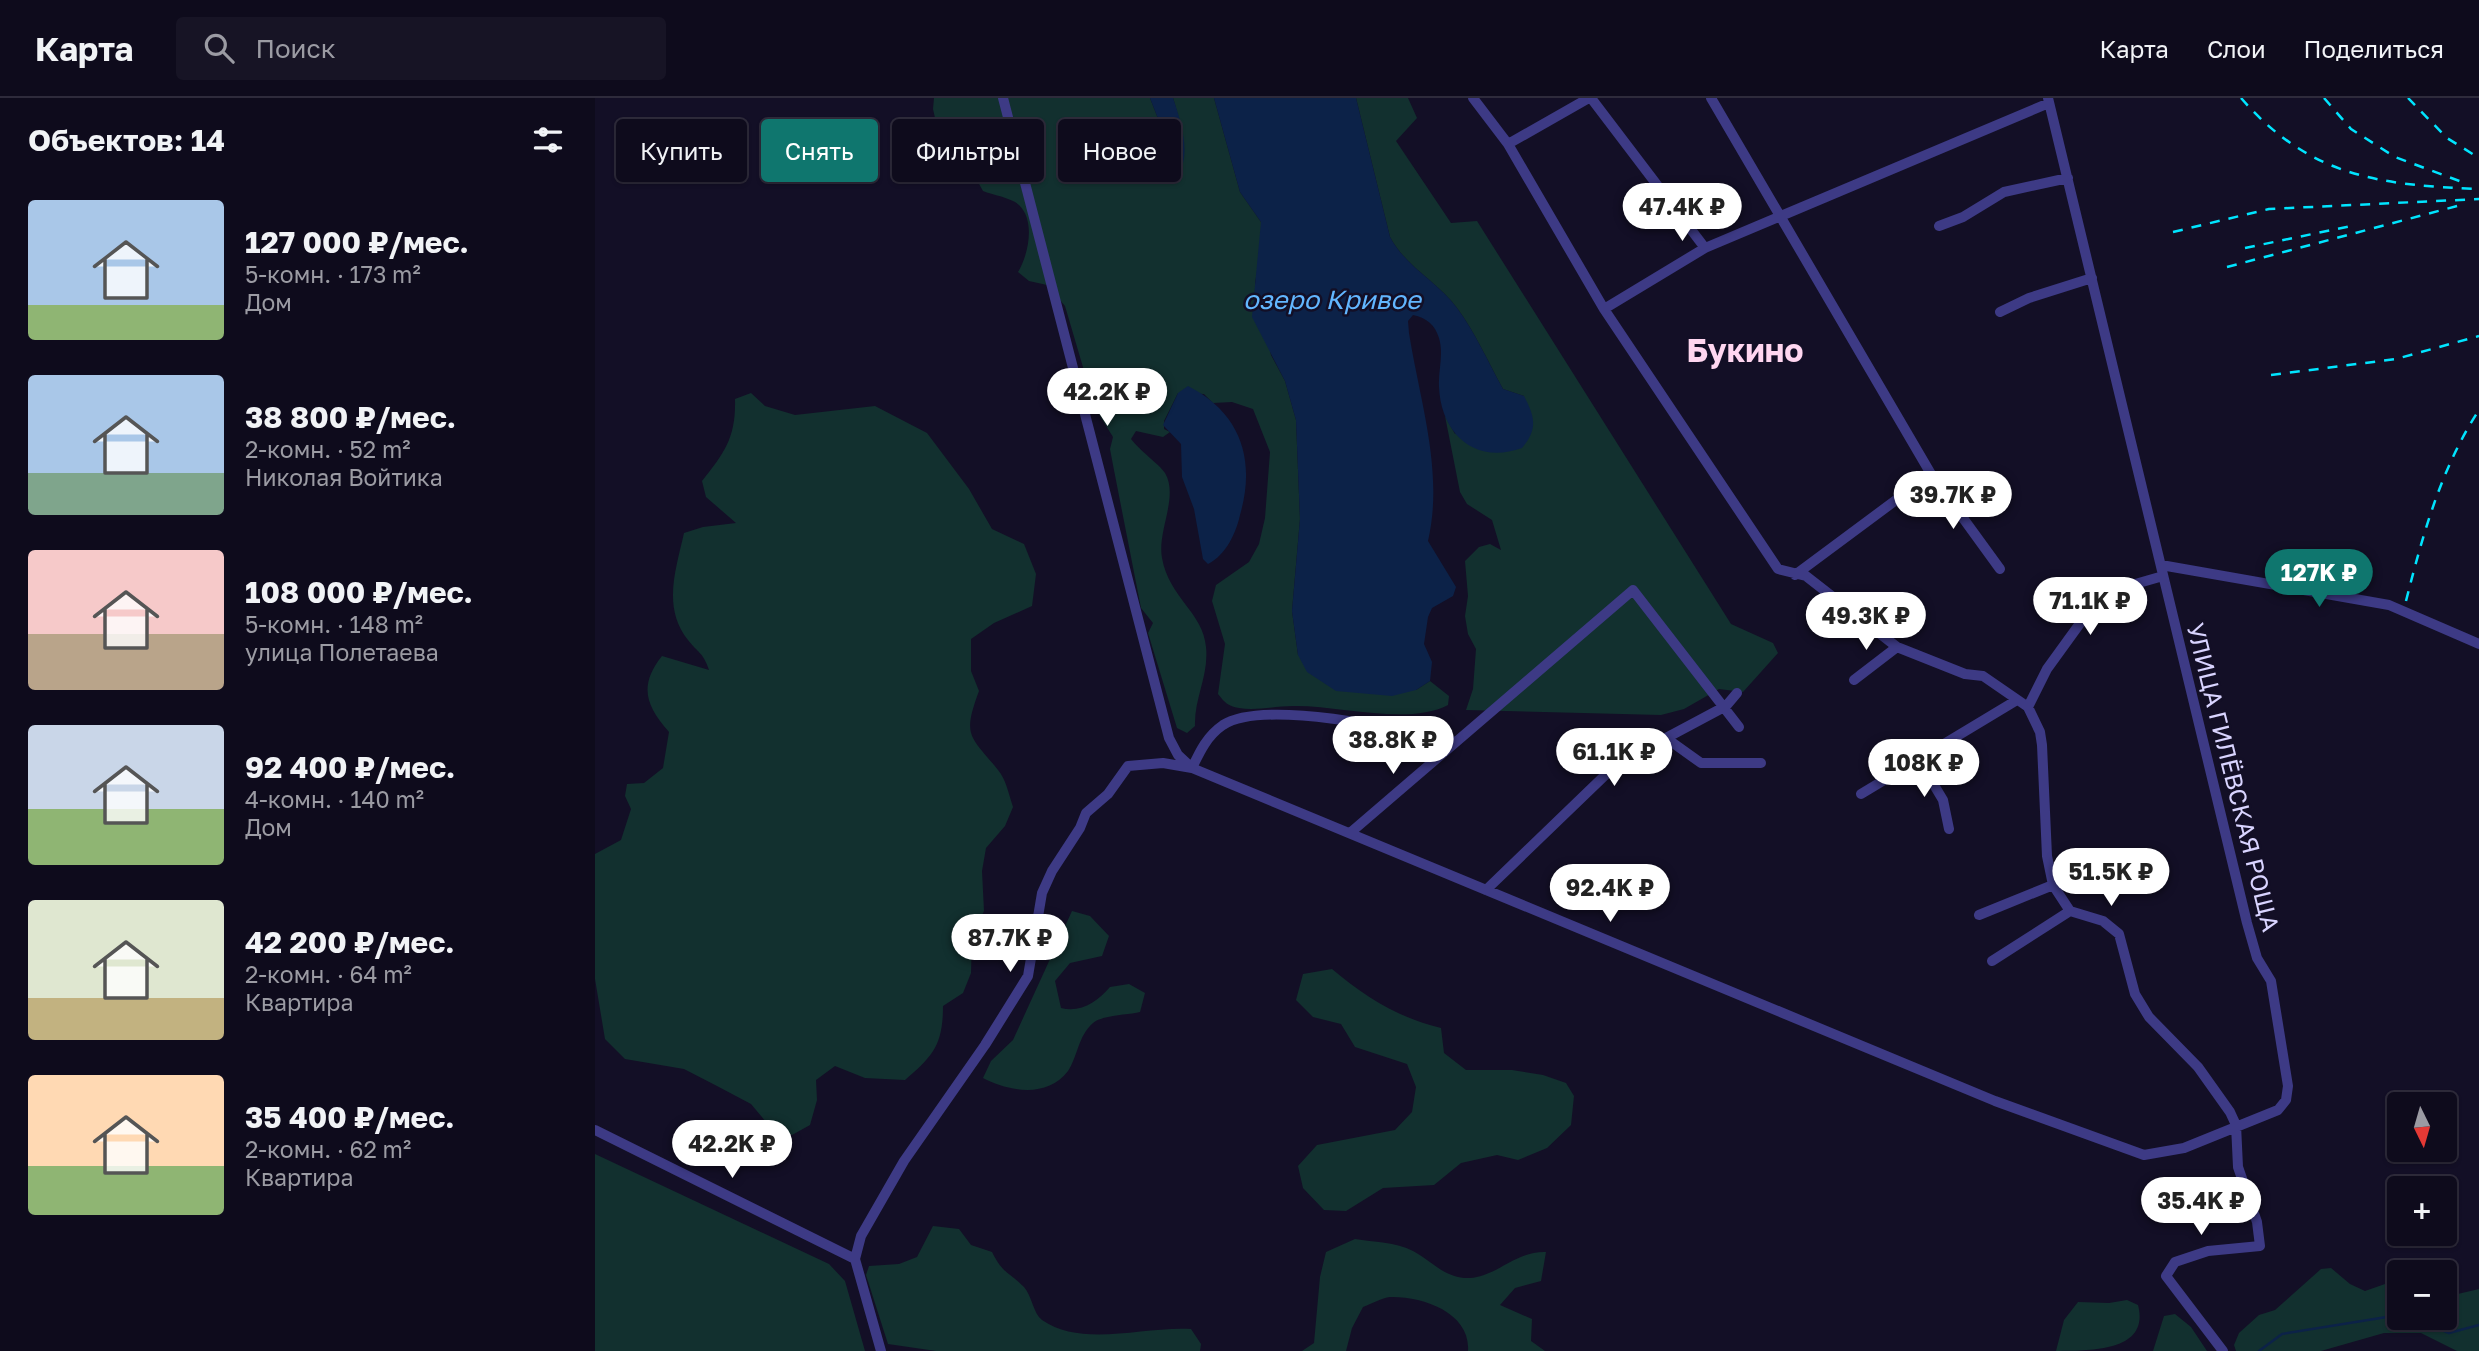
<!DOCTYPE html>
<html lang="ru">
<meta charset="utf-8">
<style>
body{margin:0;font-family:"Golos Text",sans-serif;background:#171425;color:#f1f3f6;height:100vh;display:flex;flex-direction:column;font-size:26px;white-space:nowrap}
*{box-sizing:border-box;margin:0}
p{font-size:23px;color:#9b9ba3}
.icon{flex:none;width:38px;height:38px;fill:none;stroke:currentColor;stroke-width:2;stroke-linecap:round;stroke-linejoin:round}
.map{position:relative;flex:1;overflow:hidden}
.side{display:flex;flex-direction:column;background:#0e0b1c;width:595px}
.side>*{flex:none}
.banner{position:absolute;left:21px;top:21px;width:665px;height:63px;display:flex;gap:14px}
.needle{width:46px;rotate:175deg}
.buttons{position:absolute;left:1792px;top:994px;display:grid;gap:14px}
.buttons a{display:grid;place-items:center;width:70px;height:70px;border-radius:7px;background:#0e0b1c;box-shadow:0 2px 5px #0004,0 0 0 2px #2e2b3b;font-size:35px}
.price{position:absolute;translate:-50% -60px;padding:0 16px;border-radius:24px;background:#fff;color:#222;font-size:23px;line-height:46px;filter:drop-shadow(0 2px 4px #0008)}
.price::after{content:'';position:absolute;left:50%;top:42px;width:21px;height:16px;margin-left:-10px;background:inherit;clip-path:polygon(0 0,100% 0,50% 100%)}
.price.current{background:#0f766e;color:#fff}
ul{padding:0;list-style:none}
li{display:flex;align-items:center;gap:21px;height:175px;padding:0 28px}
li span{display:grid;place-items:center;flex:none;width:196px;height:140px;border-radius:7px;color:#555}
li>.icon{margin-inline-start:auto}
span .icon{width:84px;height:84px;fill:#fffc;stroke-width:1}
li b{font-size:30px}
h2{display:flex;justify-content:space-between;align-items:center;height:84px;padding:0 28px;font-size:30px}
.chip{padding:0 24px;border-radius:7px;background:#0e0b1c;box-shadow:0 2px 5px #0004,0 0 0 2px #2e2b3b;font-size:24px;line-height:63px}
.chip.current{background:#0f766e;color:#fff}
header{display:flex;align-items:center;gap:42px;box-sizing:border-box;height:98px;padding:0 35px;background:#0e0b1c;border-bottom:2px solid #2e2b3b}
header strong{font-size:33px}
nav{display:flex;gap:38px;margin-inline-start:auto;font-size:24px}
.search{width:490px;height:63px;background:#171425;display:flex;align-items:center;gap:18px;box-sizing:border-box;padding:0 24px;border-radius:7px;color:#9b9ba3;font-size:26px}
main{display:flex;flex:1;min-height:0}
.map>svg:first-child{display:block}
</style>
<header>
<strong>Карта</strong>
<div class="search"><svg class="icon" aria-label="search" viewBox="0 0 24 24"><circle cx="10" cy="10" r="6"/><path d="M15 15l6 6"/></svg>Поиск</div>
<nav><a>Карта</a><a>Слои</a><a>Поделиться</a></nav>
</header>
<main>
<section class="side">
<h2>Объектов: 14<svg class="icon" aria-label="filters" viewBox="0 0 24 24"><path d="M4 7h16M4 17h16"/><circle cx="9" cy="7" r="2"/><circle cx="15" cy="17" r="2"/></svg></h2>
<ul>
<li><span style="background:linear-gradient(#a9c7e8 75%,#8fb573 0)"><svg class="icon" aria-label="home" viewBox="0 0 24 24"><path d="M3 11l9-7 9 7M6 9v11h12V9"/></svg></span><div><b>127 000 ₽/мес.</b><p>5-комн. · 173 m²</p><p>Дом</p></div></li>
<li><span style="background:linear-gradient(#a9c7e8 70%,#7fa58c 0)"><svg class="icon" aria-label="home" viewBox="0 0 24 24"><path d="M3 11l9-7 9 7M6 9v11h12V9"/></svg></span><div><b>38 800 ₽/мес.</b><p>2-комн. · 52 m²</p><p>Николая Войтика</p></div></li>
<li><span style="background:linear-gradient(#f6c9c9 60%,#b9a48a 0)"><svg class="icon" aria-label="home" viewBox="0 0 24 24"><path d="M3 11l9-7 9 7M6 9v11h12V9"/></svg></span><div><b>108 000 ₽/мес.</b><p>5-комн. · 148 m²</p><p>улица Полетаева</p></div></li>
<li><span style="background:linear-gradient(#c9d6e8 60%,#8fb573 0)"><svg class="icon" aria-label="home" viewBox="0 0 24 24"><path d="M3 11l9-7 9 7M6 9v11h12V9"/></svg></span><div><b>92 400 ₽/мес.</b><p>4-комн. · 140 m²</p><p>Дом</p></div></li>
<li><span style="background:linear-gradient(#dfe7d0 70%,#c2b280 0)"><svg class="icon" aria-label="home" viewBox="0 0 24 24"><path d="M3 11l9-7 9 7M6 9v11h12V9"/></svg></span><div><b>42 200 ₽/мес.</b><p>2-комн. · 64 m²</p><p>Квартира</p></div></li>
<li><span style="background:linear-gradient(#ffd9b3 65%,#8fb573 0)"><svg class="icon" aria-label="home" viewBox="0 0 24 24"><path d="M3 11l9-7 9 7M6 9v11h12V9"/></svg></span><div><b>35 400 ₽/мес.</b><p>2-комн. · 62 m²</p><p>Квартира</p></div></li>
</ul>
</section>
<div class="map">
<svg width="1884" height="1253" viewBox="0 0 1884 1253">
<rect width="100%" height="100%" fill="#130f26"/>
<path fill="#12302f" d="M339,0H555L573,46L571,70L580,81C597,61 585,23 578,0H619L645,94L666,124V151L660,185L676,257L690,283L701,322L705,421L697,513L703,557L821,592L835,583L854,598L853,607C813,628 744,607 698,608C681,608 661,613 644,610C633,608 630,605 623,596L630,546L617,503L621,487L654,464L664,446L670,420L675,354L658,311L637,304L618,305L609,296L583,295L569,323V331L575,334L568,339L541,333L536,341C544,352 565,367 570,375C584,399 562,433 567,460C574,500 608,514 611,549C614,578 599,600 600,628L592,635L582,630L553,535L558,525L546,510L518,367L515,351L518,339L500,310L470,208L452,187L434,183L423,174C433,158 441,123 424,107C417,100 398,97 388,93L378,75L357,66L347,51L338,11Z
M761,0H813L822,20L801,43L856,125L882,123L1136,526L1178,545L1183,555L1148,594L1124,591L1089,611L1066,617L871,612L878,591L881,551L873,536L870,518L873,498L870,463L884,449L895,446L906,452L897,422L872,406L865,394L850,318L860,336L929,298L908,291C893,264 880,234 862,210C842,183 811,169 795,139Z
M156,295L170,308L200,317L280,308L332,335L374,391L397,431L429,446L441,476L437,508L399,525L376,541V573L384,593C367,639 375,637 403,672C411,681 414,697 418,709L410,728L391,750L387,773L389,813L377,838L376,875L368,895L348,908C348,947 338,958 310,982L270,980L240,968L221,982L222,1002L215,1027L197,1037L171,1024L156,1006L122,988L89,971L30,961L10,941L0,881V756L26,742L36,711L30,698L32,686L49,685L68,670L74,634C50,607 44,587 67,558L114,572C108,554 103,555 93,542C67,510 81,471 89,435L108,429L141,425L111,399L107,383C130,354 141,339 140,301Z
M477,813L495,818L514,838L507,858L475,865L460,883L466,910C486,915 502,904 515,889L534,886L550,895L545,914C533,917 507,917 498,925C483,938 483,958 473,973C452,1001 413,993 388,980L396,963L418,942Z
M737,871C770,899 804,920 846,930L849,955L871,972H917L948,977L971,985L979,998L976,1027L952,1050L923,1062L902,1057L866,1065L839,1087L788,1090L751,1113L729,1112L708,1090L703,1068L722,1047L800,1032L817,1014L821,989L812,966L760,949L746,926L718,919L701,902L708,876Z
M0,1056L234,1166L250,1183L270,1253H0Z
M338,1128L364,1131L376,1147L397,1154C408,1176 413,1173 429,1189C437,1198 438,1215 447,1222C487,1250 549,1228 596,1231L606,1246L605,1253H341L293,1246L271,1177L274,1168L304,1166L322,1159Z
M760,1141C778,1144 801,1144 818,1153C837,1163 850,1181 875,1180C903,1178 920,1153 951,1154L946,1183L920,1190L905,1207L937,1221L936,1243L950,1253H873C876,1215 828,1198 795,1199C787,1200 776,1206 768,1209L757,1230L751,1253H707L719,1245L725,1179L731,1154Z
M1736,1170L1755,1186L1770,1193L1790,1186L1804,1188V1220H1850V1199L1884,1191V1253H1862L1826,1235H1789L1726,1253H1641L1639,1247L1644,1235L1664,1217L1680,1212L1726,1171Z
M1532,1202L1543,1207C1555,1253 1498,1253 1461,1253L1469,1222L1483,1204L1514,1205Z
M1580,1216L1596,1229L1612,1253H1558L1569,1218Z"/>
<path fill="#0c2248" d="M555,0H578C586,24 600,64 577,83L573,81V46Z
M619,0H761L795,139C811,169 842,183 862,210C880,234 893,264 908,291L929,298C940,319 943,331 927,350C880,367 846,336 844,289C843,272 849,257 844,240C840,227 832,220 818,217L813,223L814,235C825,304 849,374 833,443L861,489L858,498L837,510L833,519L829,546L837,564L835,583L821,592L797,598L741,593L712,574L703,557L697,513L705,421L701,322L690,283L657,219L666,124L645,94Z
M593,288C646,315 661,362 645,417C641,435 631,457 613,466L608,461L599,411L587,379L586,346L568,327L583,295Z"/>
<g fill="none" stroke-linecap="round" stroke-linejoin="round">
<path stroke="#0c2248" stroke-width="2.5" d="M1818,1220L1854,1235L1884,1227
M1664,1253L1687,1236L1804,1217"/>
<path stroke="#3d3a85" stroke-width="10" d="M408,0L574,640L583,657L597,670
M878,0L913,46L1009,211L1183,471L1211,478L1302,549L1370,576L1388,578L1433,609L1445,634L1447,647L1452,758L1458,787L1475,813L1508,823L1524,836L1540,896L1554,919L1603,969L1635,1014L1641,1027L1643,1069L1662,1124L1665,1148L1613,1153L1580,1164L1571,1178L1628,1253
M996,0L1110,150
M1116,0L1336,376L1405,471
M913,46L994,0
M1344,128L1368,119L1409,94L1473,80
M1009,211L1110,150L1454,5
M1405,214L1434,200L1497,180
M1566,467L1794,507L1884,546
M1200,477L1336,376
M1259,582L1302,549
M1433,609L1452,571L1494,513L1523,491L1568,478
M1071,640L1131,608L1142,595
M1324,662L1348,702L1354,731
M597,670C605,653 612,638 628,627C670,600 812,633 861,644
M1266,696L1422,602
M755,735L1038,492L1144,629
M891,792L1029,659L1071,640L1106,665H1166
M1384,817L1458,787
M1397,863L1475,813
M0,1032L260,1161
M286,1253L260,1161L266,1138L309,1063L390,947L433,878L447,795L457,773L485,730L491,715L513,696L533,668L568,665L597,670L1400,1003L1549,1057L1589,1050L1683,1012L1691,1002L1693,988L1676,883L1662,860L1652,825L1453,0"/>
<path stroke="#00e5ff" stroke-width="2.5" stroke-dasharray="10 9" stroke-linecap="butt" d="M1646,0C1715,79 1784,87 1884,91
M1729,0L1756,31L1800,59L1867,84
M1813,0L1852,40L1884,60
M1578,134L1674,111L1884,101
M1650,150L1756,128
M1632,169L1866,107
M1676,277L1801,261L1884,238
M1811,503C1828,436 1846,370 1884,312"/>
</g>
<g text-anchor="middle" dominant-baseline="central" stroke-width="5" stroke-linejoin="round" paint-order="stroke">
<g font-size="24" fill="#d9d4ff" stroke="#130f26">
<text transform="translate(1639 679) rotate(76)">УЛИЦА ГИЛЁВСКАЯ РОЩА</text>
</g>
<g font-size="26" font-style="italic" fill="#62b6ff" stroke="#130f26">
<text x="737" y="201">озеро Кривое</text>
</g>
<g font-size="32" font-weight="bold" fill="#ffd6f0" stroke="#130f26">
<text x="1150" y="252">Букино</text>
</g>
</g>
</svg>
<div class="buttons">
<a><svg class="needle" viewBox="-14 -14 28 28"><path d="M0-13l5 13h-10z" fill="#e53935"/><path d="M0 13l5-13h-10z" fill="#9b9ba3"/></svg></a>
<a>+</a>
<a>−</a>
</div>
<b class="price" style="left:1087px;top:145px">47.4K ₽</b>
<b class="price" style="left:512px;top:330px">42.2K ₽</b>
<b class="price" style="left:1358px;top:433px">39.7K ₽</b>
<b class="price current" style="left:1724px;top:511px">127K ₽</b>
<b class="price" style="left:1495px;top:539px">71.1K ₽</b>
<b class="price" style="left:1271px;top:554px">49.3K ₽</b>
<b class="price" style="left:798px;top:678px">38.8K ₽</b>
<b class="price" style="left:1019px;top:690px">61.1K ₽</b>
<b class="price" style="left:1329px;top:701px">108K ₽</b>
<b class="price" style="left:1516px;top:810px">51.5K ₽</b>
<b class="price" style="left:1015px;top:826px">92.4K ₽</b>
<b class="price" style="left:415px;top:876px">87.7K ₽</b>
<b class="price" style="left:137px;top:1082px">42.2K ₽</b>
<b class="price" style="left:1606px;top:1139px">35.4K ₽</b>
<div class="banner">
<a class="chip">Купить</a>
<a class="chip current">Снять</a>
<a class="chip">Фильтры</a>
<a class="chip">Новое</a>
</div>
</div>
</main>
